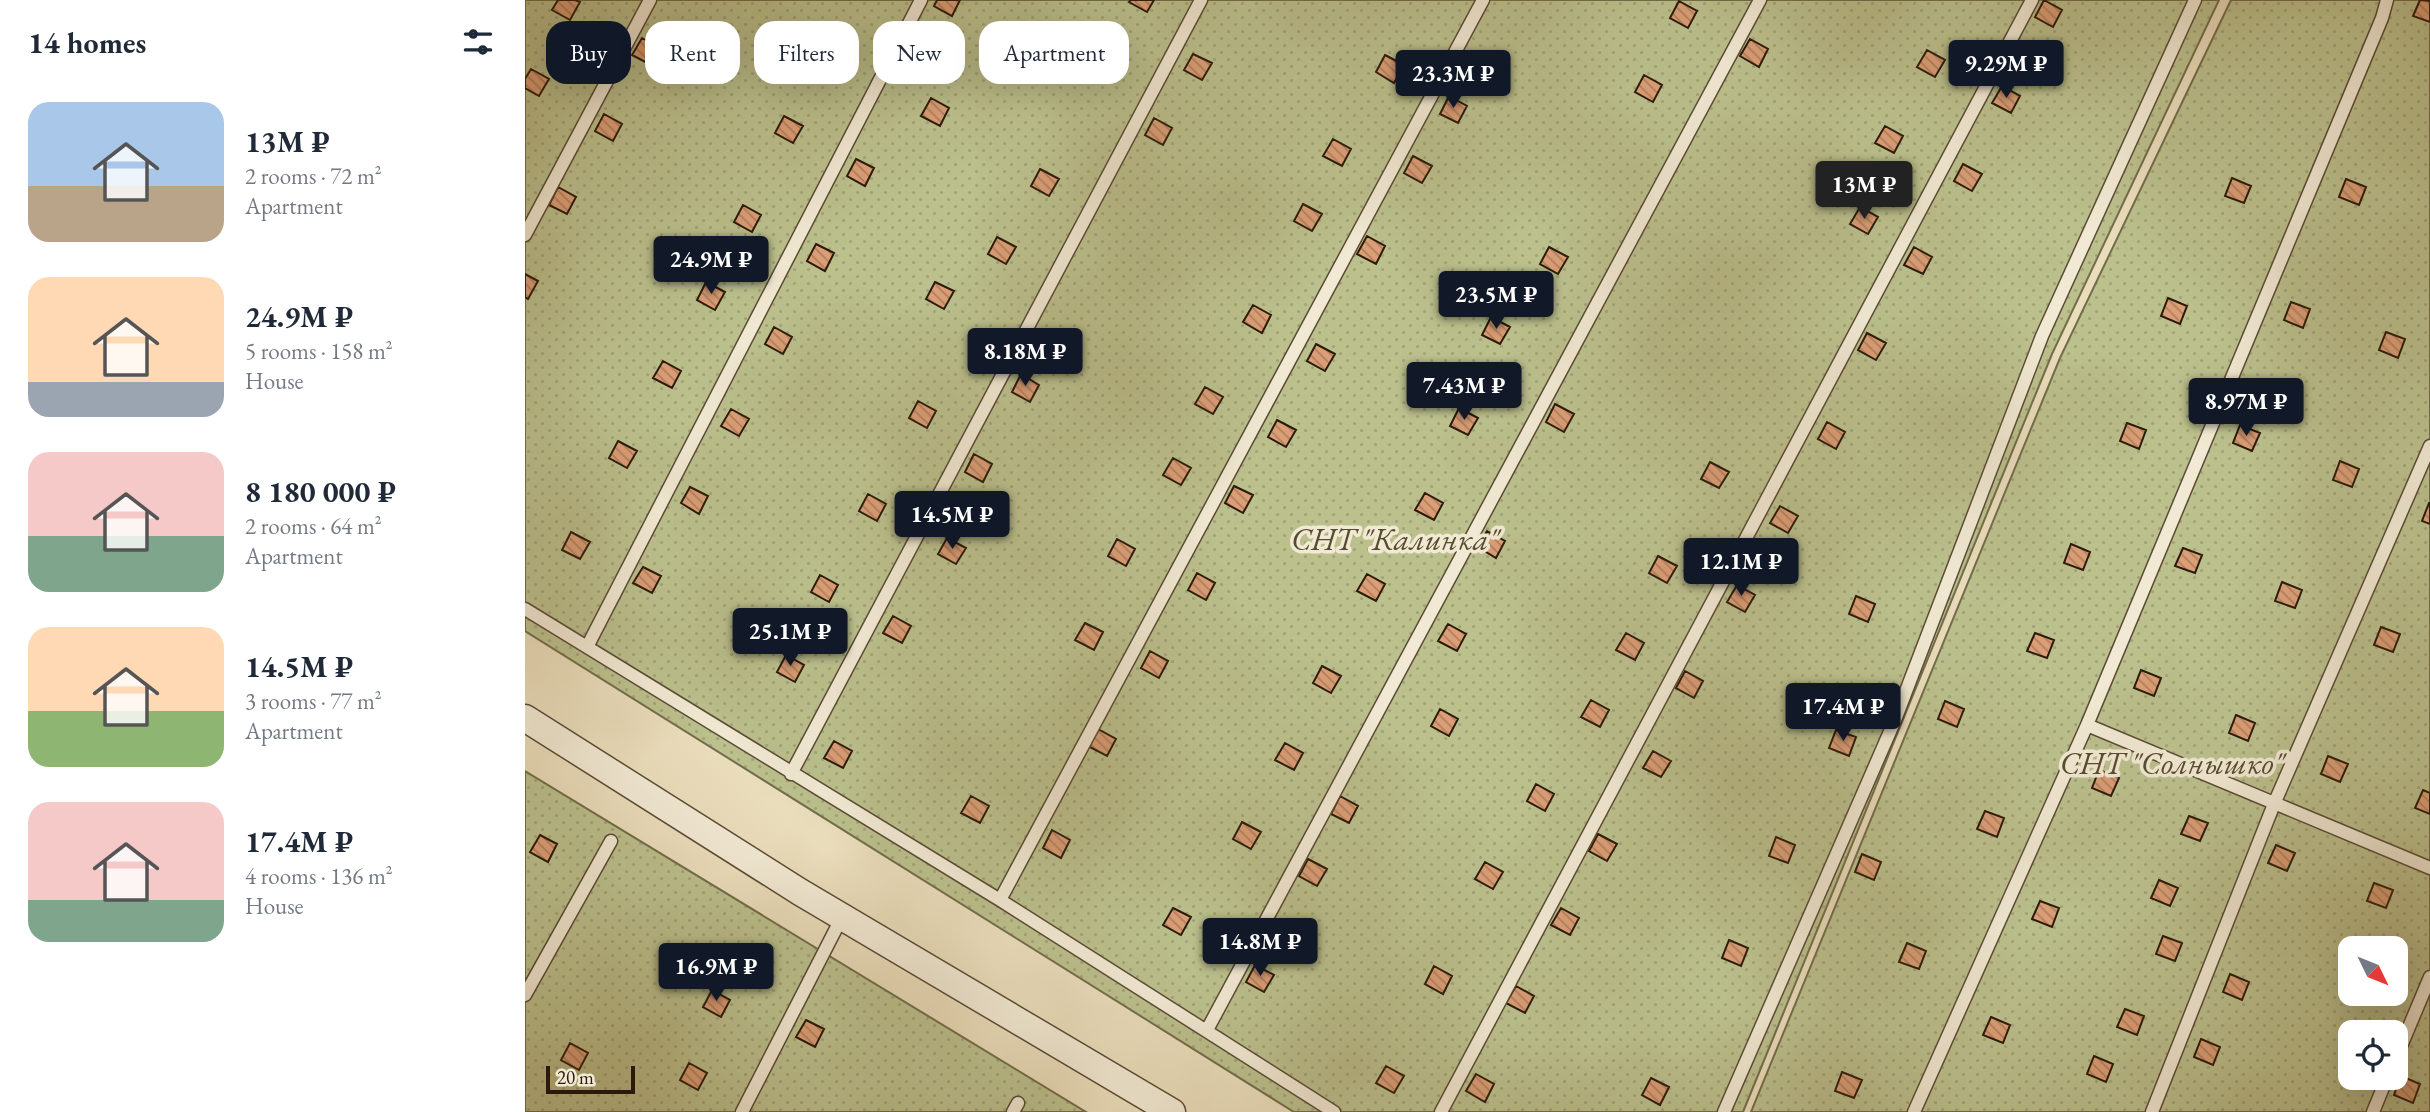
<!DOCTYPE html>
<meta charset="utf-8">
<style>
body{margin:0;font-family:"EB Garamond",serif;background:#f2f2f3;color:#1f2937;height:100vh;display:flex;flex-direction:column;font-size:26px;white-space:nowrap}
*{box-sizing:border-box;margin:0}
p{font-size:23px;color:#747a83}
.icon{flex:none;width:38px;height:38px;fill:none;stroke:currentColor;stroke-width:2;stroke-linecap:round;stroke-linejoin:round}
.map{position:relative;flex:1;overflow:hidden}
.details{display:flex;flex-direction:column;background:#fff;width:525px}
.details>*{flex:none}
.banner{position:absolute;left:21px;top:21px;width:665px;height:63px;display:flex;gap:14px}
.needle{width:46px;rotate:133deg}
.tools{position:absolute;left:1813px;top:936px;display:grid;gap:14px}
.tools a{display:grid;place-items:center;width:70px;height:70px;border-radius:14px;background:#fff;box-shadow:0 7px 28px #0002;font-size:35px}
.scale{position:absolute;left:21px;bottom:18px;width:89px;box-sizing:border-box;padding-left:7px;border:4px solid #2b1a09;border-top:0;font-size:19px;line-height:24px;white-space:nowrap;color:#2b1a09;-webkit-text-stroke:5px #f1e9d3;paint-order:stroke}
.price{position:absolute;translate:-50% -60px;padding:0 16px;border-radius:7px;background:#111827;color:#fff;font-size:23px;line-height:46px;filter:drop-shadow(0 2px 4px #0008)}
.price::after{content:'';position:absolute;left:50%;top:42px;width:21px;height:16px;margin-left:-10px;background:inherit;clip-path:polygon(0 0,100% 0,50% 100%)}
.price.current{background:#222;color:#fff}
ul{padding:0;list-style:none}
li{display:flex;align-items:center;gap:21px;height:175px;padding:0 28px}
li span{display:grid;place-items:center;flex:none;width:196px;height:140px;border-radius:21px;color:#555}
li>.icon{margin-inline-start:auto}
span .icon{width:84px;height:84px;fill:#fffc;stroke-width:1}
li b{font-size:30px}
h2{display:flex;justify-content:space-between;align-items:center;height:84px;padding:0 28px;font-size:30px}
.tag{padding:0 24px;border-radius:21px;background:#fff;box-shadow:0 7px 28px #0002;font-size:24px;line-height:63px}
.tag.current{background:#111827;color:#fff}
main{display:flex;flex:1;min-height:0}
.map>svg:first-child{display:block}
</style>
<main>
<section class="details">
<h2>14 homes<svg class="icon" aria-label="filters" viewBox="0 0 24 24"><path d="M4 7h16M4 17h16"/><circle cx="9" cy="7" r="2"/><circle cx="15" cy="17" r="2"/></svg></h2>
<ul>
<li><span style="background:linear-gradient(#a9c7e8 60%,#b9a48a 0)"><svg class="icon" aria-label="home" viewBox="0 0 24 24"><path d="M3 11l9-7 9 7M6 9v11h12V9"/></svg></span><div><b>13M ₽</b><p>2 rooms · 72 m²</p><p>Apartment</p></div></li>
<li><span style="background:linear-gradient(#ffd9b3 75%,#9aa5b1 0)"><svg class="icon" aria-label="home" viewBox="0 0 24 24"><path d="M3 11l9-7 9 7M6 9v11h12V9"/></svg></span><div><b>24.9M ₽</b><p>5 rooms · 158 m²</p><p>House</p></div></li>
<li><span style="background:linear-gradient(#f6c9c9 60%,#7fa58c 0)"><svg class="icon" aria-label="home" viewBox="0 0 24 24"><path d="M3 11l9-7 9 7M6 9v11h12V9"/></svg></span><div><b>8 180 000 ₽</b><p>2 rooms · 64 m²</p><p>Apartment</p></div></li>
<li><span style="background:linear-gradient(#ffd9b3 60%,#8fb573 0)"><svg class="icon" aria-label="home" viewBox="0 0 24 24"><path d="M3 11l9-7 9 7M6 9v11h12V9"/></svg></span><div><b>14.5M ₽</b><p>3 rooms · 77 m²</p><p>Apartment</p></div></li>
<li><span style="background:linear-gradient(#f6c9c9 70%,#7fa58c 0)"><svg class="icon" aria-label="home" viewBox="0 0 24 24"><path d="M3 11l9-7 9 7M6 9v11h12V9"/></svg></span><div><b>17.4M ₽</b><p>4 rooms · 136 m²</p><p>House</p></div></li>
</ul>
</section>
<div class="map">
<svg width="1905" height="1112" viewBox="0 0 1905 1112">
<defs>
<pattern id="garden-dots" width="8" height="8" patternUnits="userSpaceOnUse" patternTransform="scale(1.75)"><rect width="8" height="8" fill="#bbc08d"/><path d="M2 2h.1M6 6h.1" fill="none" stroke="#a1a478" stroke-width="1.8" stroke-linecap="round"/></pattern>
<pattern id="building-back-hatch" width="6" height="6" patternUnits="userSpaceOnUse" patternTransform="scale(1.75)"><rect width="6" height="6" fill="#db9e76"/><path d="M-1 5l2 2M0 0l6 6M5-1l2 2" fill="none" stroke="#b2805f"/></pattern>
</defs>
<rect width="100%" height="100%" fill="#eaddbb"/>
<filter id="stains"><feTurbulence type="fractalNoise" baseFrequency=".00286" numOctaves="4"/><feColorMatrix values="0 0 0 0 .2 0 0 0 0 .09 0 0 0 0 .02 0 0 0 .5 -.17"/></filter>
<radialGradient id="worn" r=".72"><stop offset=".6" stop-color="#630" stop-opacity="0"/><stop offset="1" stop-color="#630" stop-opacity=".3"/></radialGradient>
<path fill="url(#garden-dots)" stroke="#736d4b" stroke-width="2" fill-rule="evenodd" d="M0,0H1694L1527,354L1218,1112H769L0,631Z
M1706,0H1905V1112H1226L1535,358ZM1825,948H1871V994H1825ZM1825,1032H1871V1078H1825Z
M0,771L561,1112H0Z"/>
<path fill="url(#building-back-hatch)" stroke="#2b1a09" stroke-width="2" d="M33,0H50L55,2L45,20L27,10Z
M412,0H435L427,16L409,6Z
M606,0H629L622,12L604,2Z
M1519,0L1537,10L1528,27L1510,17Z
M1895,0L1905,1V22L1888,16Z
M1154,1L1172,11L1163,28L1145,18Z
M300,32L318,42L309,60L291,50Z
M117,38L135,48L126,65L107,55Z
M1225,39L1243,49L1234,67L1215,56Z
M1402,50L1420,60L1410,77L1392,67Z
M668,54L687,63L677,80L659,70Z
M860,55L879,65L869,83L851,72Z
M6,69L24,79L14,96L0,88V79Z
M1119,75L1137,85L1128,102L1110,92Z
M1477,86L1495,96L1486,113L1467,103Z
M924,96L942,106L933,123L915,114Z
M406,98L424,108L415,126L396,116Z
M79,114L97,124L88,141L70,131Z
M259,116L278,126L268,143L250,133Z
M629,118L647,128L638,145L620,135Z
M1360,126L1378,136L1369,153L1350,143Z
M808,139L826,149L817,166L798,156Z
M888,156L907,166L897,183L879,173Z
M331,159L349,168L340,186L322,176Z
M1438,164L1457,174L1447,191L1429,181Z
M515,169L534,179L524,196L506,186Z
M1707,178L1726,186L1719,203L1700,196Z
M1821,179L1841,187L1834,205L1814,197Z
M33,187L51,197L42,214L24,205Z
M778,204L797,214L787,231L769,221Z
M218,205L236,215L227,232L209,222Z
M1335,207L1353,217L1343,234L1325,224Z
M842,236L860,246L851,264L832,254Z
M472,237L491,247L481,264L463,254Z
M291,244L309,253L300,271L282,261Z
M1024,247L1043,257L1033,274L1015,264Z
M1389,247L1407,257L1398,274L1379,265Z
M0,274L13,281L3,299L0,297Z
M181,282L200,292L190,310L172,300Z
M410,282L429,291L419,309L401,299Z
M1643,298L1662,306L1655,324L1636,316Z
M1766,302L1785,309L1778,328L1759,320Z
M728,305L746,315L737,333L718,322Z
M966,317L985,327L975,344L957,335Z
M249,327L267,337L258,354L240,344Z
M1861,332L1880,339L1873,358L1854,350Z
M1342,333L1361,343L1351,360L1333,350Z
M791,344L810,354L800,371L782,361Z
M138,361L156,371L147,388L128,378Z
M496,374L514,385L505,402L487,392Z
M680,387L698,397L688,414L670,404Z
M393,401L411,411L402,428L384,418Z
M1030,404L1049,414L1039,432L1021,422Z
M934,408L953,418L943,435L925,426Z
M206,409L224,419L214,436L196,426Z
M752,420L771,430L761,447L743,437Z
M1302,422L1320,432L1311,449L1293,439Z
M1602,423L1621,430L1614,449L1595,441Z
M1715,425L1735,433L1727,451L1708,443Z
M93,441L112,451L102,468L84,458Z
M449,454L467,464L458,482L440,472Z
M648,458L666,468L656,485L638,475Z
M1815,461L1834,469L1827,487L1808,480Z
M1185,462L1204,472L1194,488L1176,479Z
M709,486L728,495L718,513L700,503Z
M165,487L183,496L174,514L156,503Z
M900,493L918,503L909,520L890,510Z
M343,494L361,504L352,521L334,511Z
M1904,503H1905V524L1897,521Z
M1255,506L1273,516L1263,533L1245,523Z
M962,531L980,541L971,558L953,547Z
M46,532L65,542L55,559L37,550Z
M422,538L441,548L431,564L413,554Z
M592,539L610,549L601,566L583,556Z
M1546,544L1565,552L1558,570L1539,563Z
M1658,548L1677,555L1670,573L1650,566Z
M1133,556L1152,566L1142,583L1124,573Z
M118,567L136,576L127,593L108,583Z
M672,573L690,583L681,600L663,590Z
M842,574L860,584L851,601L832,591Z
M295,575L313,585L304,602L286,592Z
M1757,582L1777,590L1770,608L1750,601Z
M1212,585L1230,595L1220,612L1202,602Z
M1331,596L1350,604L1343,622L1324,614Z
M368,616L386,626L377,643L358,633Z
M560,623L578,632L569,650L550,640Z
M923,624L941,634L932,651L913,641Z
M1856,627L1875,634L1868,652L1849,645Z
M1101,633L1119,643L1110,660L1091,650Z
M1510,633L1529,640L1522,658L1502,651Z
M625,651L643,661L634,678L616,668Z
M261,655L279,665L270,682L252,672Z
M797,666L816,676L806,693L788,683Z
M1616,670L1636,678L1629,696L1609,688Z
M1160,671L1178,681L1169,698L1151,688Z
M1066,700L1084,710L1075,727L1056,717Z
M1420,701L1439,709L1432,727L1413,719Z
M915,709L933,719L924,736L906,726Z
M1711,715L1730,723L1723,741L1704,733Z
M573,729L591,739L582,756L563,746Z
M1311,730L1331,737L1324,756L1304,748Z
M309,741L327,751L318,768L299,758Z
M760,743L778,753L769,770L750,760Z
M1128,751L1146,761L1136,777L1118,768Z
M1803,756L1823,764L1815,782L1796,774Z
M1574,770L1594,778L1586,796L1567,788Z
M1011,784L1029,794L1020,811L1002,801Z
M1898,790L1905,793V814L1890,808Z
M446,796L464,806L455,823L436,813Z
M815,796L833,806L824,823L806,814Z
M1460,811L1479,818L1472,837L1452,829Z
M1664,816L1683,823L1675,841L1656,834Z
M717,822L736,832L726,849L708,839Z
M527,830L545,840L536,858L518,848Z
M1073,834L1092,844L1082,861L1064,851Z
M15,835L32,844L23,862L5,852Z
M1251,837L1270,845L1263,863L1244,856Z
M1751,845L1770,853L1762,871L1743,863Z
M1337,854L1356,862L1349,880L1330,872Z
M783,859L802,869L792,886L774,876Z
M960,862L978,872L968,889L950,879Z
M1634,880L1653,888L1645,906L1626,898Z
M1849,883L1868,890L1861,908L1842,901Z
M1515,901L1534,908L1527,927L1507,919Z
M648,908L666,917L656,935L638,925Z
M1036,908L1054,918L1045,935L1026,925Z
M1638,936L1657,943L1650,961L1631,954Z
M1204,940L1223,948L1216,966L1197,958Z
M1382,943L1401,951L1394,969L1374,962Z
M730,965L749,975L739,992L721,982Z
M909,966L927,976L918,994L900,984Z
M1705,974L1724,982L1717,1000L1698,992Z
M991,986L1009,996L1000,1013L981,1003Z
M187,990L205,1000L196,1017L178,1007Z
M1600,1009L1619,1016L1612,1035L1592,1027Z
M1466,1017L1485,1025L1478,1043L1458,1035Z
M281,1020L299,1029L290,1047L271,1037Z
M1676,1039L1695,1047L1688,1065L1669,1057Z
M45,1043L63,1053L54,1070L36,1060Z
M1569,1056L1588,1064L1581,1082L1562,1074Z
M164,1063L182,1073L173,1090L155,1080Z
M861,1066L879,1076L869,1093L851,1083Z
M1317,1072L1337,1080L1329,1098L1310,1091Z
M951,1074L969,1084L960,1102L941,1091Z
M1876,1076L1895,1084L1888,1103L1869,1095Z
M1126,1078L1144,1087L1135,1105L1117,1095Z"/>
<g fill="none" stroke-linecap="round" stroke-linejoin="round">
<g stroke="#5b4b36" stroke-width="15">
<path id="service" d="M0,235L125,0
M0,609L475,900L809,1112
M62,647L396,0
M1562,725L1905,868
M266,774L676,0
M475,900L958,0
M0,995L86,841
M682,1030L1235,0
M1871,1058L1905,977
M217,1112L317,917
M488,1112L493,1103
M916,1112L1507,0
M1199,1112L1370,720L1517,336L1670,0
M1389,1112L1562,725L1857,18L1862,0
M1627,1112L1749,804L1905,446
M1848,1112L1862,1078"/>
</g>
<g stroke="#5b4b36" stroke-width="29">
<path id="minor" d="M0,718L275,892L647,1112"/>
</g>
<use href="#service" stroke="#f1e9d3" stroke-width="12"/>
<use href="#minor" stroke="#f1e9d3" stroke-width="26"/>
</g>
<g text-anchor="middle" dominant-baseline="central" stroke-width="7" stroke-linejoin="round" paint-order="stroke">
<g font-size="32" font-style="italic" fill="#564c31" stroke="#f1e9d3">
<text x="870" y="539">СНТ "Калинка"</text>
<text x="1647" y="763">СНТ "Солнышко"</text>
</g>
</g>
<rect width="100%" height="100%" filter="url(#stains)"/>
<rect width="100%" height="100%" fill="url(#worn)"/>
</svg>
<div class="tools">
<a><svg class="needle" viewBox="-14 -14 28 28"><path d="M0-13l5 13h-10z" fill="#e53935"/><path d="M0 13l5-13h-10z" fill="#747a83"/></svg></a>
<a><svg class="icon" aria-label="locate" viewBox="0 0 24 24"><circle cx="12" cy="12" r="6"/><path d="M12 2v4M12 18v4M2 12h4M18 12h4"/></svg></a>
</div>
<div class="scale">20 m</div>
<b class="price" style="left:1481px;top:100px">9.29M ₽</b>
<b class="price" style="left:928px;top:110px">23.3M ₽</b>
<b class="price current" style="left:1339px;top:221px">13M ₽</b>
<b class="price" style="left:186px;top:296px">24.9M ₽</b>
<b class="price" style="left:971px;top:331px">23.5M ₽</b>
<b class="price" style="left:500px;top:388px">8.18M ₽</b>
<b class="price" style="left:939px;top:422px">7.43M ₽</b>
<b class="price" style="left:1721px;top:438px">8.97M ₽</b>
<b class="price" style="left:427px;top:551px">14.5M ₽</b>
<b class="price" style="left:1216px;top:598px">12.1M ₽</b>
<b class="price" style="left:265px;top:668px">25.1M ₽</b>
<b class="price" style="left:1318px;top:743px">17.4M ₽</b>
<b class="price" style="left:735px;top:978px">14.8M ₽</b>
<b class="price" style="left:191px;top:1003px">16.9M ₽</b>
<div class="banner">
<a class="tag current">Buy</a>
<a class="tag">Rent</a>
<a class="tag">Filters</a>
<a class="tag">New</a>
<a class="tag">Apartment</a>
</div>
</div>
</main>
